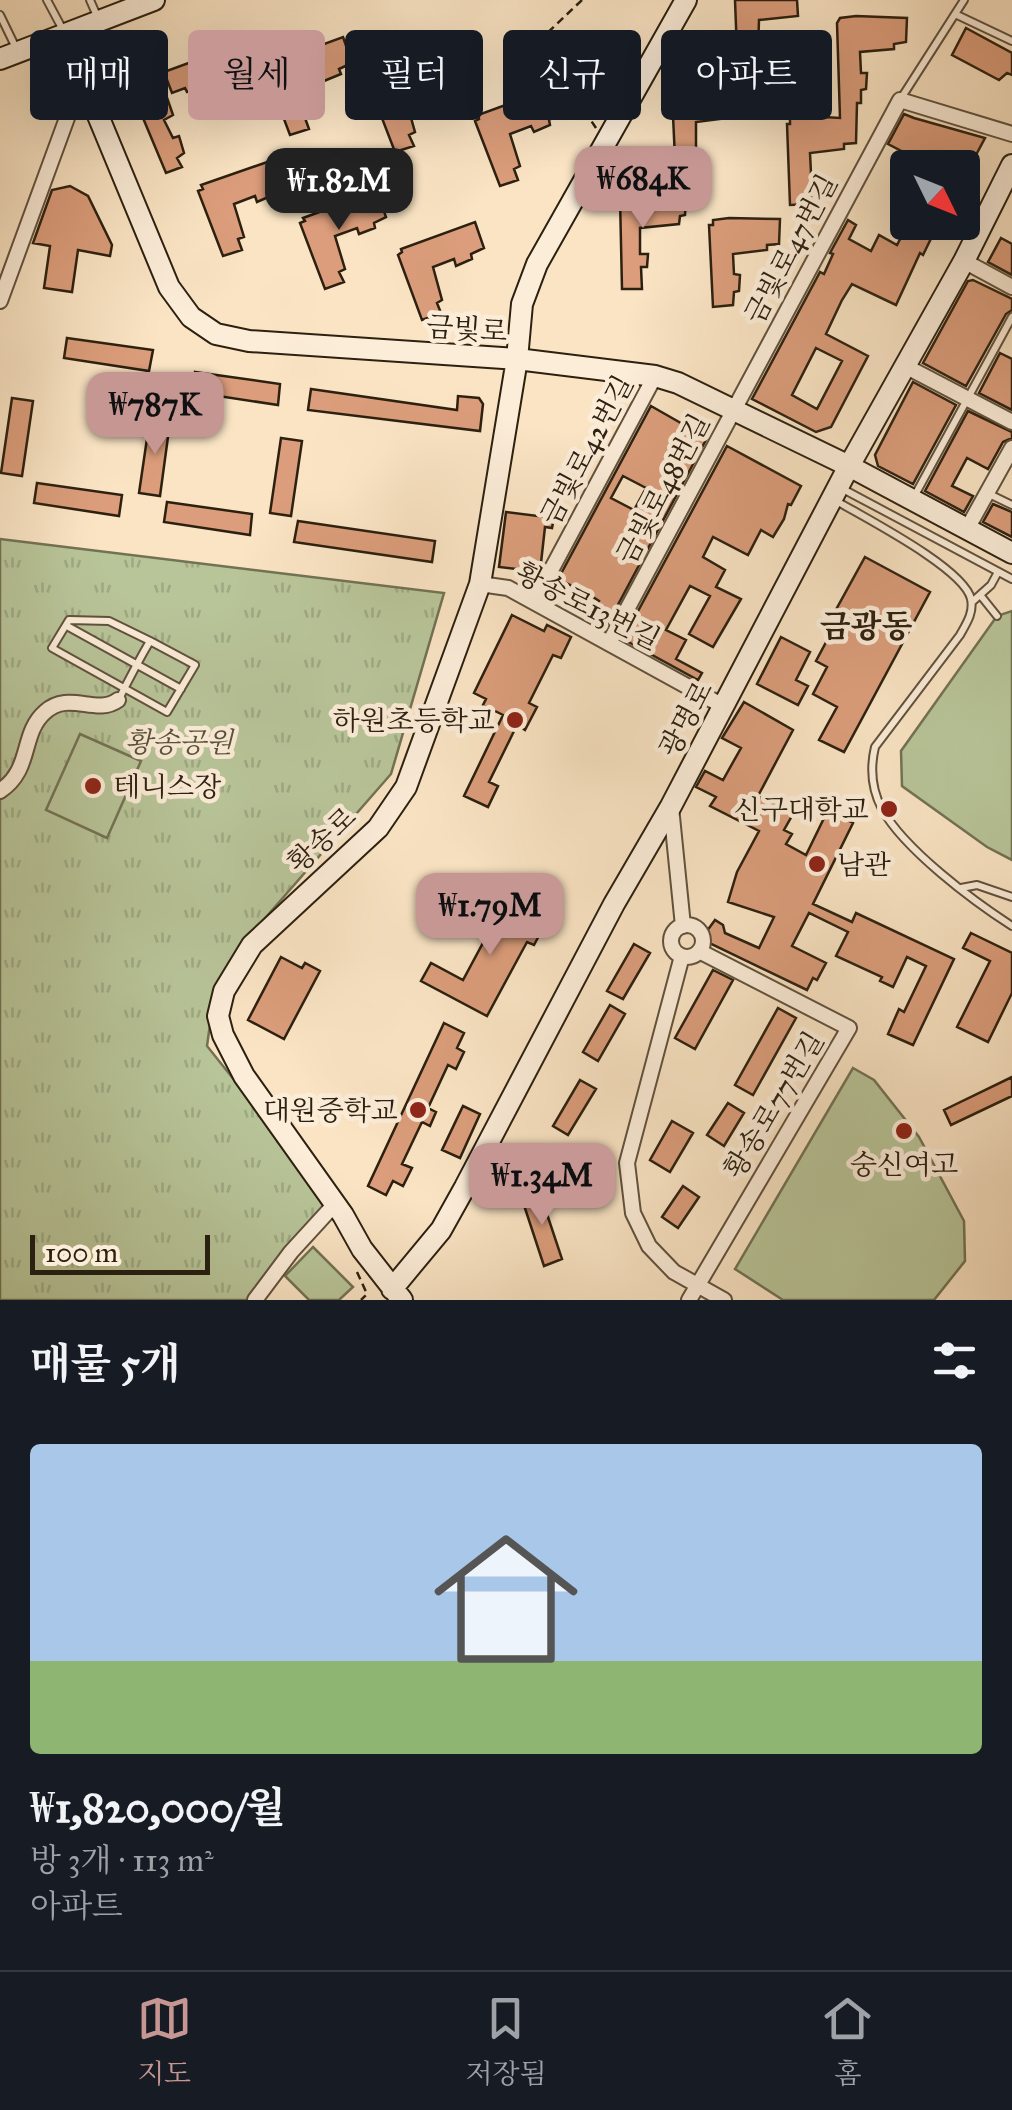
<!DOCTYPE html>
<html lang="ko">
<meta charset="utf-8">
<style>
body{margin:0;font-family:"IM FELL Great Primer","Noto Serif KR",serif;background:#20242c;color:#f1f3f6;height:100vh;display:flex;flex-direction:column;font-size:38px;white-space:nowrap}
*{box-sizing:border-box;margin:0}
p{font-size:32px;color:#9ea1a6}
.icon{flex:none;width:55px;height:55px;fill:none;stroke:currentColor;stroke-width:2;stroke-linecap:round;stroke-linejoin:round}
.map{position:relative;height:1300px;overflow:hidden}
.panel{display:flex;flex-direction:column;background:#171b24;flex:1}
.panel>*{flex:none}
.top-card{position:absolute;left:30px;top:30px;width:952px;height:90px;display:flex;gap:20px}
.needle{width:65px;rotate:133deg}
.buttons{position:absolute;left:890px;top:150px;display:grid;gap:20px}
.buttons a{display:grid;place-items:center;width:90px;height:90px;border-radius:10px;background:#171b24;box-shadow:0 10px 40px #0002;font-size:50px}
.scale{position:absolute;left:30px;bottom:25px;width:180px;box-sizing:border-box;padding-left:10px;border:5px solid #2c2010;border-top:0;font-size:28px;line-height:35px;white-space:nowrap;color:#2c2010;-webkit-text-stroke:8px #fcedd9;paint-order:stroke}
.price{position:absolute;translate:-50% -85px;padding:0 22px;border-radius:20px;background:#c59692;color:#111;font-size:32px;line-height:65px;filter:drop-shadow(0 2px 5px #0008)}
.price::after{content:'';position:absolute;left:50%;top:60px;width:30px;height:22px;margin-left:-15px;background:inherit;clip-path:polygon(0 0,100% 0,50% 100%)}
.price.on{background:#222;color:#fff}
ul{padding:0;list-style:none}
li{display:grid;align-content:center;gap:20px;height:530px;padding:0 30px}
li+li{border-top:2px solid #363941}
li span{display:grid;place-items:center;height:310px;border-radius:10px;color:#555}
li>.icon{margin-inline-start:auto}
span .icon{width:180px;height:180px;fill:#fffc;stroke-width:1}
li b{font-size:42px}
h2{display:flex;justify-content:space-between;align-items:center;height:120px;padding:0 30px;font-size:42px}
.pill{padding:0 35px;border-radius:10px;background:#171b24;box-shadow:0 10px 40px #0002;font-size:35px;line-height:90px}
.pill.on{background:#c59692;color:#111}
.tabs{display:flex;justify-content:space-around;align-items:center;height:140px;border-top:2px solid #363941;background:#171b24;font-size:28px;color:#9ea1a6}
.tabs a{display:grid;justify-items:center;gap:5px}
.tabs .on{color:#c59692}
.map>svg:first-child{display:block}
</style>
<div class="map">
<svg width="1012" height="1300" viewBox="0 0 1012 1300">
<defs>
<pattern id="grass-tufts" width="24" height="20" patternUnits="userSpaceOnUse" patternTransform="scale(2.5)"><rect width="24" height="20" fill="#b8c599"/><path d="M3 7l-1-3M5 7V3M7 7l1-3M15 17l-1-3M17 17v-4M19 17l1-3" fill="none" stroke="#9ea983"/></pattern>
</defs>
<rect width="100%" height="100%" fill="#fae4c4"/>
<filter id="stains"><feTurbulence type="fractalNoise" baseFrequency=".002" numOctaves="4"/><feColorMatrix values="0 0 0 0 .2 0 0 0 0 .09 0 0 0 0 .02 0 0 0 .5 -.17"/></filter>
<radialGradient id="worn" r=".72"><stop offset=".6" stop-color="#630" stop-opacity="0"/><stop offset="1" stop-color="#630" stop-opacity=".3"/></radialGradient>
<path fill="url(#grass-tufts)" stroke="#727254" stroke-width="2.5" d="M0,539L444,593L391,774L240,947L214,996L207,1046L334,1205L262,1300H0Z"/>
<path fill="#b8c599" stroke="#727254" stroke-width="2.5" d="M1012,611V860L987,847L902,786L901,751L997,616Z
M80,734L141,761L107,838L46,810Z
M853,1068L874,1080L919,1137L964,1221L965,1261L934,1300H783L735,1269Z
M313,1247L353,1287L339,1300H309L285,1276Z"/>
<path fill="#db9d7b" stroke="#2c2010" stroke-width="2.5" fill-rule="evenodd" d="M735,0H797L798,16L759,20L758,50H765V61L760,62V78H738Z
M856,16L907,18L906,42L894,44V49L860,52L861,73H867L866,89L861,90V103H857L856,143L844,144V149L810,153L811,173H817L816,190H811V204L790,205L787,124H790V119L806,116L840,118L837,23L840,18Z
M966,28L1012,53V75L1007,73L999,80L952,55Z
M343,37L352,63L339,69L341,74L324,81L322,75L301,83L311,116L305,118L309,129L290,135L264,66Z
M251,40L259,61L245,66L244,70L229,75V71L202,82L203,86L187,92L185,88L172,93L164,72Z
M448,54L457,80L444,86L445,91L429,98L427,92L406,100L415,132L409,135L414,146L395,152L370,87L375,85L374,81Z
M552,88L561,114L549,120L550,125L534,132L531,126L510,134L520,166L514,169L518,180L500,186L475,121L479,119L478,115Z
M677,89L738,94L736,117L696,122V151H702V163H697V179L676,180L672,94H678Z
M165,92L173,115L164,120L173,138L179,136L184,153L177,158L182,167L166,173L138,106L139,101Z
M904,114L914,118L985,138L969,168H934L936,164L919,155L917,159L888,144Z
M276,159L285,184L272,190L273,195L257,202L255,196L234,204L244,237L238,239L242,250L223,256L198,191L203,189L201,185Z
M70,186L88,196L112,245L110,256L78,250L72,292L44,288L50,246L33,243L52,190Z
M377,191L386,217L374,223L375,228L359,234L357,228L335,236L345,269L339,272L344,282L325,289L300,223L305,221L303,218Z
M641,192L643,197L686,199L685,215L680,216L679,224L640,228V254H648L647,267H641L642,289H622L620,198Z
M729,218L780,219L779,244L767,245V250L733,254L734,274L740,275L739,291L734,292L733,305L713,307L709,225H713V220Z
M848,220L856,225L849,239L871,251L879,235L897,245L909,222H939L923,255L920,253L896,305L852,284L842,300L826,334L868,356L831,427L816,432L752,399L820,272L824,274L833,254L830,253ZM816,348L842,361L817,409L792,395Z
M475,222L484,248L471,254L472,259L456,266L454,259L433,267L442,300L437,303L441,313L422,320L398,255L402,252L401,249Z
M1001,238L1012,244V275L988,262Z
M973,280L1012,299V310L1006,314L966,386L923,363L968,281Z
M67,338L153,350L149,371L64,358Z
M1000,353L1012,359V410L979,393Z
M195,372L280,384L278,405L192,392Z
M913,382L956,405L913,484L878,466L875,455Z
M311,389L457,410L458,396L479,398L483,404L480,431L308,410Z
M12,398L33,401L22,476L1,473Z
M651,406L707,438L605,629L589,620L599,601L590,595L564,582L554,601L548,598ZM623,476L646,488L634,510L611,498Z
M968,411L1012,432V438L1003,442L988,469L967,458L952,486L973,496L964,512L925,491Z
M150,418L170,422L160,496L139,493Z
M281,438L302,441L291,516L270,513Z
M727,446L801,486L791,505L788,504L784,519L773,537L761,530L748,555L713,537L703,557L725,570L716,587L741,599L713,647L689,634L710,596L690,586L666,630L686,640L676,659L702,673L698,680L623,639Z
M37,483L122,495L119,516L34,503Z
M167,502L252,514L250,535L164,522Z
M993,504L1012,512V537L983,522Z
M506,512L554,518L552,528L545,527L541,563L526,561L525,570L499,567Z
M298,521L435,541L432,562L294,542Z
M865,557L930,592L844,752L819,740L837,707L813,694L827,667L816,661L833,629L827,626Z
M512,615L544,631L547,625L571,637L561,658L553,655L529,703L537,707L525,730L517,725L489,782L498,786L488,807L464,796L503,715L483,705L486,699L474,693Z
M781,637L810,652L796,680L808,686L798,705L757,684Z
M744,702L793,730L758,796L793,814L784,830L792,834L786,844L806,855L828,810L853,823L813,904L852,922L856,913L954,959L913,1045L888,1034L899,1009L904,1012L926,966L907,957L893,987L880,981L882,977L836,956L848,932L809,913L792,946L826,963L817,980L813,978L807,990L705,941L704,935L715,920L723,925L725,933L759,948L774,917L728,902L737,872L759,831L710,806L716,797L696,787L705,771L723,780L741,748L722,738Z
M482,901L521,922L530,904L550,915L534,945L527,942L487,1016L421,981L431,963L463,980L492,926L473,916Z
M971,933L1012,953V993L988,1042L957,1027L990,961L963,948Z
M634,944L650,953L623,999L607,991Z
M281,957L302,968L305,963L320,971L284,1039L248,1020Z
M713,970L733,980L695,1049L675,1038Z
M610,1005L625,1014L598,1061L583,1052Z
M778,1008L796,1018L753,1095L735,1085Z
M444,1023L464,1033L457,1048L464,1052L456,1069L448,1065L428,1108L436,1112L430,1126L422,1122L402,1164L412,1168L403,1186L393,1181L386,1195L368,1186Z
M1012,1077V1096L951,1125L944,1110Z
M580,1080L596,1089L568,1135L553,1126Z
M728,1103L744,1113L724,1146L707,1135Z
M463,1106L480,1114L460,1158L442,1150Z
M672,1121L693,1133L670,1172L650,1160Z
M683,1186L699,1197L678,1228L662,1217Z
M539,1190L562,1259L544,1266L521,1196Z"/>
<g fill="none" stroke-linecap="round" stroke-linejoin="round">
<g stroke="#60513d" stroke-width="10">
<path id="lane" d="M47,0L63,30
M90,0L97,16
M955,14L1012,41
M0,15L17,50
M900,100L964,0
M841,488L1012,579
M987,493L1012,505
M915,495L1012,317
M833,499C863,517 964,568 971,599C974,613 966,624 960,635L875,747C870,768 872,790 882,809C904,849 973,901 1012,926
M981,596L997,616
M972,602L991,585L998,572
M67,626L181,689
M119,699C129,679 139,660 150,641L195,665L167,712L52,648L69,620L109,621L150,641
M961,888L977,885L1012,897"/>
</g>
<g stroke="#60513d" stroke-width="18">
<path id="street" d="M964,261L1012,287
M0,301L82,77
M905,366L1012,422
M967,529L1012,448
M480,584L508,588L723,706
M534,602L655,376
M609,643L900,100L1012,134
M0,791C33,769 20,734 45,712C69,690 96,716 118,700
M671,807L683,926
M671 941a16 16 0 1 1 32 0a16 16 0 1 1-32 0Z
M682,956L627,1163L633,1213L649,1246L674,1272L724,1300
M255,1300L291,1252L334,1205
M689,1300L849,1028L699,951"/>
</g>
<g stroke="#2c2010" stroke-width="24">
<path id="secondary" d="M65,36L169,287L191,317L216,334L249,341L517,359L655,376L678,383L849,466L1012,553
M0,59L154,0
M392,1289L441,1230L465,1187L614,904L671,806L849,466L964,261L1012,165
M402,1300L362,1249L343,1215L244,1076L223,1035L218,1016L224,991L252,945L378,828L406,787L480,584L517,359L522,304L537,264L686,0"/>
</g>
<path stroke="#2c2010" stroke-width="2.5" stroke-dasharray="8 5" stroke-linecap="butt" d="M582,0L541,39L532,61L558,71L596,128
M357,1272L367,1294L361,1300"/>
<use href="#lane" stroke="#fcedd9" stroke-width="6"/>
<use href="#street" stroke="#fcedd9" stroke-width="14"/>
<use href="#secondary" stroke="#fcedd9" stroke-width="20"/>
</g>
<g fill="#8f2418" stroke="#fcedd9" stroke-width="4">
<circle cx="515" cy="720" r="10"/>
<circle cx="93" cy="786" r="10"/>
<circle cx="889" cy="809" r="10"/>
<circle cx="817" cy="864" r="10"/>
<circle cx="418" cy="1110" r="10"/>
<circle cx="904" cy="1131" r="10"/>
</g>
<g text-anchor="middle" dominant-baseline="central" stroke-width="9" stroke-linejoin="round" paint-order="stroke">
<g font-size="28" fill="#2c2010" stroke="#fcedd9">
<text transform="translate(791 249) rotate(-62)">금빛로47번길</text>
<text transform="translate(467 329) rotate(4)">금빛로</text>
<text transform="translate(587 450) rotate(-62)">금빛로42번길</text>
<text transform="translate(663 489) rotate(-62)">금빛로48번길</text>
<text transform="translate(588 606) rotate(27)">황송로13번길</text>
<text transform="translate(686 719) rotate(-62)">광명로</text>
<text transform="translate(322 840) rotate(-43)">황송로</text>
<text transform="translate(774 1105) rotate(-59)">황송로77번길</text>
</g>
<g font-size="28" fill="#2c2010" stroke="#fcedd9" text-anchor="end">
<text x="495" y="720">하원초등학교</text>
<text x="113" y="786" text-anchor="start">테니스장</text>
<text x="869" y="809">신구대학교</text>
<text x="837" y="864" text-anchor="start">남관</text>
<text x="398" y="1110">대원중학교</text>
<text x="904" y="1164" text-anchor="middle">숭신여고</text>
</g>
<g font-size="28" font-style="italic" fill="#565239" stroke="#fcedd9">
<text x="179" y="742">황송공원</text>
</g>
<g font-size="32" font-weight="bold" fill="#2c2010" stroke="#fcedd9">
<text x="866" y="626">금광동</text>
</g>
</g>
<rect width="100%" height="100%" filter="url(#stains)"/>
<rect width="100%" height="100%" fill="url(#worn)"/>
</svg>
<div class="buttons">
<a><svg class="needle" viewBox="-14 -14 28 28"><path d="M0-13l5 13h-10z" fill="#e53935"/><path d="M0 13l5-13h-10z" fill="#9ea1a6"/></svg></a>
</div>
<div class="scale">100 m</div>
<b class="price" style="left:643px;top:231px">₩684K</b>
<b class="price on" style="left:339px;top:233px">₩1.82M</b>
<b class="price" style="left:155px;top:457px">₩787K</b>
<b class="price" style="left:490px;top:958px">₩1.79M</b>
<b class="price" style="left:542px;top:1228px">₩1.34M</b>
<div class="top-card">
<a class="pill">매매</a>
<a class="pill on">월세</a>
<a class="pill">필터</a>
<a class="pill">신규</a>
<a class="pill">아파트</a>
</div>
</div>
<section class="panel">
<h2>매물 5개<svg class="icon" aria-label="filters" viewBox="0 0 24 24"><path d="M4 7h16M4 17h16"/><circle cx="9" cy="7" r="2"/><circle cx="15" cy="17" r="2"/></svg></h2>
<ul>
<li><span style="background:linear-gradient(#a9c7e8 70%,#8fb573 0)"><svg class="icon" aria-label="home" viewBox="0 0 24 24"><path d="M3 11l9-7 9 7M6 9v11h12V9"/></svg></span><div><b>₩1,820,000/월</b><p>방 3개 · 113 m²</p><p>아파트</p></div></li>
</ul>
</section>
<nav class="tabs">
<a class="on"><svg class="icon" aria-label="map" viewBox="0 0 24 24"><path d="M3 6l6-2 6 2 6-2v14l-6 2-6-2-6 2zM9 4v14M15 6v14"/></svg>지도</a>
<a><svg class="icon" aria-label="saved" viewBox="0 0 24 24"><path d="M7 4h10v16l-5-4-5 4z"/></svg>저장됨</a>
<a><svg class="icon" aria-label="home" viewBox="0 0 24 24"><path d="M3 11l9-7 9 7M6 9v11h12V9"/></svg>홈</a>
</nav>
